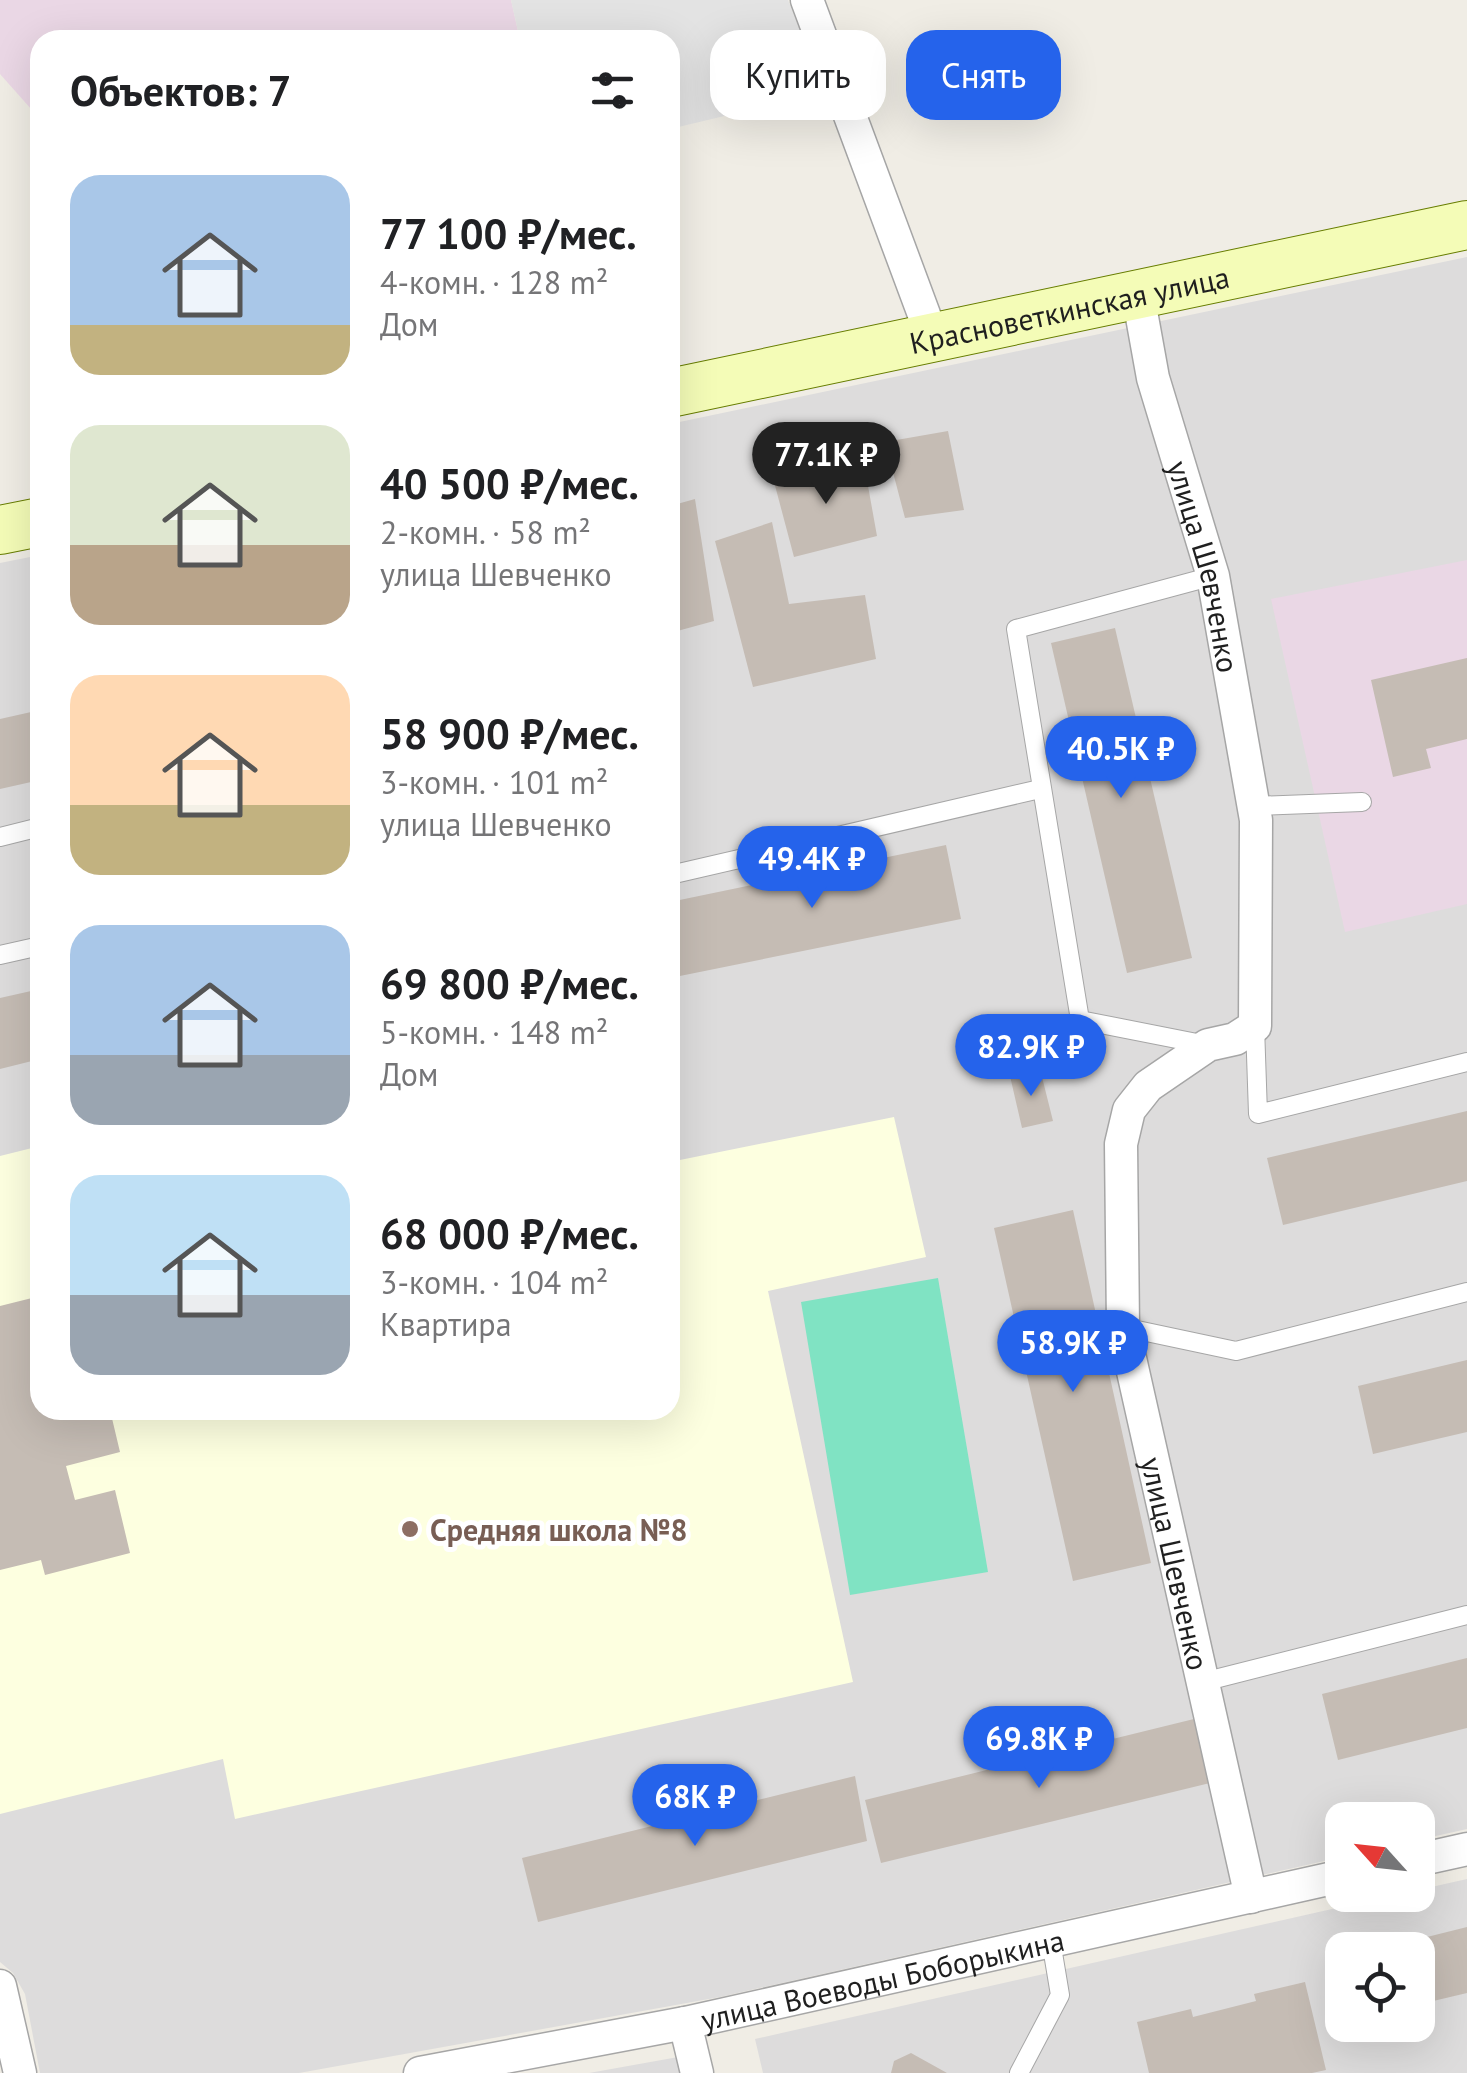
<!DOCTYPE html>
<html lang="ru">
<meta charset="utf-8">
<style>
body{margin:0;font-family:"PT Sans",sans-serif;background:#f6f6f6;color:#202124;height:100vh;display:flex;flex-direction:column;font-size:38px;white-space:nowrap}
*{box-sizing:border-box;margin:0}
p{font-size:32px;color:#757577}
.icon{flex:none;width:55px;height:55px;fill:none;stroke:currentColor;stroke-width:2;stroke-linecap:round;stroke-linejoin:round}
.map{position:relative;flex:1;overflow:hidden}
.panel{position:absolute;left:30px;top:30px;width:650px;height:1390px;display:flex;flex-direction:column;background:#fff;border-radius:30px;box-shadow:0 10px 40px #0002}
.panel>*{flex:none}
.top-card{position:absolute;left:710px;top:30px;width:605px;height:90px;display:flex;gap:20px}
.needle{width:65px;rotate:297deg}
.fabs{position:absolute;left:1325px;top:1802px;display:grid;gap:20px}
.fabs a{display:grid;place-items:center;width:110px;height:110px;border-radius:20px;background:#fff;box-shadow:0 10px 40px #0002;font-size:50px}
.price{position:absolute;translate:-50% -85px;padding:0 22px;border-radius:35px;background:#2563eb;color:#fff;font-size:32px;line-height:65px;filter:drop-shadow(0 2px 5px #0008)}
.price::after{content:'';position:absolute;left:50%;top:60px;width:30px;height:22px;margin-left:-15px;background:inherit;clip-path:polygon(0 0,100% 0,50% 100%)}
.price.active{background:#222;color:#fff}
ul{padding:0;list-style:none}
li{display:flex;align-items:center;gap:30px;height:250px;padding:0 40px}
li span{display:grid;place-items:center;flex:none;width:280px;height:200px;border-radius:30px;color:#555}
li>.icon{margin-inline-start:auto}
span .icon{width:120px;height:120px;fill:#fffc;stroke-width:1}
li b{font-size:42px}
h2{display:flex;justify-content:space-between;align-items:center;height:120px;padding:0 40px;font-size:42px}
.pill{padding:0 35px;border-radius:30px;background:#fff;box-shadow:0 10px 40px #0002;font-size:35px;line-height:90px}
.pill.active{background:#2563eb;color:#fff}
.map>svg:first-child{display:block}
</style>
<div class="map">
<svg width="1467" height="2073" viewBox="0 0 1467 2073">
<rect width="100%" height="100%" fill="#f0ede5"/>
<path fill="#dddcdc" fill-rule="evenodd" d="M1467,257V1829L1418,1840V1820H1342V1857L720,1997L299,2073H40L25,1994L13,1973L0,1962V563L40,555V1410H670V424Z
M1467,1879V2073H763L755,2039L1394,1895H1418V1890ZM1342,1950H1418V2025H1342Z
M695,2054L700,2073H589Z"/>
<path fill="#ead7e5" d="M0,0H511L520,40H40V119L0,74Z
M1467,560V904L1345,932L1271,599Z"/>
<path fill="#fdffe0" d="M894,1117L926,1257L768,1291L853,1682L235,1819L223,1759L0,1814V1156L40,1146V1410H670V1162Z"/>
<path fill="#80e3c3" d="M938,1278L988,1572L850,1595L801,1302Z"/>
<path fill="#e3e3e3" d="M511,0H788L825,92L670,129V40H520Z"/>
<path fill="#c5bcb4" d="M948,431L964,510L905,518L885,442Z
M863,458L877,536L794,557L773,478Z
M695,499L714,621L670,633V506Z
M772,522L789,604L865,595L876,659L753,687L715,541Z
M1115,628L1192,958L1127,973L1051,643Z
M1467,658V739L1426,749L1431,768L1393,777L1371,680Z
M40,710V780L0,789V719Z
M946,845L961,919L670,978V902Z
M40,989V1059L0,1069V998Z
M1040,1069L1053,1121L1022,1128L1010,1076Z
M1467,1111V1181L1283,1225L1267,1158Z
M1073,1210L1151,1563L1073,1581L994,1228Z
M40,1296V1410H110L120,1452L66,1466L75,1500L115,1490L130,1553L45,1575L41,1560L0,1570V1306Z
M1467,1360V1432L1373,1454L1358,1386Z
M1467,1658V1728L1338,1760L1322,1694Z
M1198,1718L1210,1783L881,1863L865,1800Z
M855,1776L867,1841L538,1922L522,1858Z
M1467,1927V1993L1429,2002L1418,1963V1950H1414L1411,1941Z
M1305,1982L1326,2070L1312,2073H1149L1137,2022L1191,2009L1193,2017L1256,2001L1254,1994Z
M911,2053L947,2073H891L894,2061Z"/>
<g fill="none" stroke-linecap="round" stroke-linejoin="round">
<g stroke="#a6a6a6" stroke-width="20">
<path id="lane" d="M1254,806L1362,802
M0,837L40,827
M670,875L1040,789
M0,955L40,946
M1255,1026L1258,1114L1467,1062
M1207,1045L1080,1020L1016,629L1213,576
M1123,1327L1236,1351L1467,1292
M1203,1682L1467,1615
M1019,2073L1060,1995L1051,1941"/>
</g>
<g stroke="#a6a6a6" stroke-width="35">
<g id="street">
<path d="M807,0L932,336"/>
<path id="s1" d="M1138,295L1153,378L1213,576L1256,820L1255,1026L1235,1039L1208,1045L1148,1086L1129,1110L1121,1144L1123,1327L1251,1897"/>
<path d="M1418,1860L1467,1849"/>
<path d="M0,1986L20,2073"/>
<path d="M685,2023L697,2073"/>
<path id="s2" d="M420,2073L685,2023L1342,1876"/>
</g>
</g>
<g stroke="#677d00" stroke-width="50">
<g id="secondary">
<path id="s3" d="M670,393L1467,225"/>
<path d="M0,530L40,522"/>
</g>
</g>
<use href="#lane" stroke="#fff" stroke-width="18"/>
<use href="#street" stroke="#fff" stroke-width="32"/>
<use href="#secondary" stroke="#f4fcb7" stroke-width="48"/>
</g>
<circle fill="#8d6e63" stroke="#fff" stroke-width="4" cx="410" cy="1529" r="10"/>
<g text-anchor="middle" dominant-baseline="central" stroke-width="10" stroke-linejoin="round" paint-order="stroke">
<g font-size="30" fill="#1f1f1f" stroke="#fff">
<text stroke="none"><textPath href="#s3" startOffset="408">Красноветкинская улица</textPath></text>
<text stroke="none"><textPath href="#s1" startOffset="280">улица Шевченко</textPath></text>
<text stroke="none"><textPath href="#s1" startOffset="1360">улица Шевченко</textPath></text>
<text stroke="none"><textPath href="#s2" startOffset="472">улица Воеводы Боборыкина</textPath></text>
</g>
<g font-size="30" font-weight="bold" fill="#785e54" stroke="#fff" text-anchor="start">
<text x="430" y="1529">Средняя школа №8</text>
</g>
</g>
</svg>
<div class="fabs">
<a><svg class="needle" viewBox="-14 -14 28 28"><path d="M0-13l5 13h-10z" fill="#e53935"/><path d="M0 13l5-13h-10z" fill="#757577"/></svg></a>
<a><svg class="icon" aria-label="locate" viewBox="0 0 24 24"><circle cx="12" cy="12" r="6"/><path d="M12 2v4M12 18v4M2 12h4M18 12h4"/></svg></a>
</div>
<b class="price active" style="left:826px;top:507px">77.1K ₽</b>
<b class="price" style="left:1121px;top:801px">40.5K ₽</b>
<b class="price" style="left:812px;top:911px">49.4K ₽</b>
<b class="price" style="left:1031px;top:1099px">82.9K ₽</b>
<b class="price" style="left:1073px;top:1395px">58.9K ₽</b>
<b class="price" style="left:1039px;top:1791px">69.8K ₽</b>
<b class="price" style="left:695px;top:1849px">68K ₽</b>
<div class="top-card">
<a class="pill">Купить</a>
<a class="pill active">Снять</a>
</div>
<section class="panel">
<h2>Объектов: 7<svg class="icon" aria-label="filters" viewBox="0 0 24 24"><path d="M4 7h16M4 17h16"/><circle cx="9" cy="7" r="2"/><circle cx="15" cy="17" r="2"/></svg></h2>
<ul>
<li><span style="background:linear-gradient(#a9c7e8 75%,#c2b280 0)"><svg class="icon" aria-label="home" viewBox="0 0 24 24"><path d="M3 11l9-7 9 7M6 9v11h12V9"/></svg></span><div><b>77 100 ₽/мес.</b><p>4-комн. · 128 m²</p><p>Дом</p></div></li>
<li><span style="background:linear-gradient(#dfe7d0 60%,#b9a48a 0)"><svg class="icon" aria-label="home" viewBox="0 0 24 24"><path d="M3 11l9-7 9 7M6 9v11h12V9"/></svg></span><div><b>40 500 ₽/мес.</b><p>2-комн. · 58 m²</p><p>улица Шевченко</p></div></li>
<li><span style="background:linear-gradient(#ffd9b3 65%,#c2b280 0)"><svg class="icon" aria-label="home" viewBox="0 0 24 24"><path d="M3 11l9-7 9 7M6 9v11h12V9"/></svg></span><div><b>58 900 ₽/мес.</b><p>3-комн. · 101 m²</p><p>улица Шевченко</p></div></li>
<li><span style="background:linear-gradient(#a9c7e8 65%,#9aa5b1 0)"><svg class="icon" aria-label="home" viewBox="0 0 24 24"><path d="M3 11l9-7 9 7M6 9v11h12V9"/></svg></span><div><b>69 800 ₽/мес.</b><p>5-комн. · 148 m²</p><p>Дом</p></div></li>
<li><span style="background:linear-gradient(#bfe0f5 60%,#9aa5b1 0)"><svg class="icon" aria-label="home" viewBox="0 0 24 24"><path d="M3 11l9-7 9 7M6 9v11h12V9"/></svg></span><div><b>68 000 ₽/мес.</b><p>3-комн. · 104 m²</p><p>Квартира</p></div></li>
</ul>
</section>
</div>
